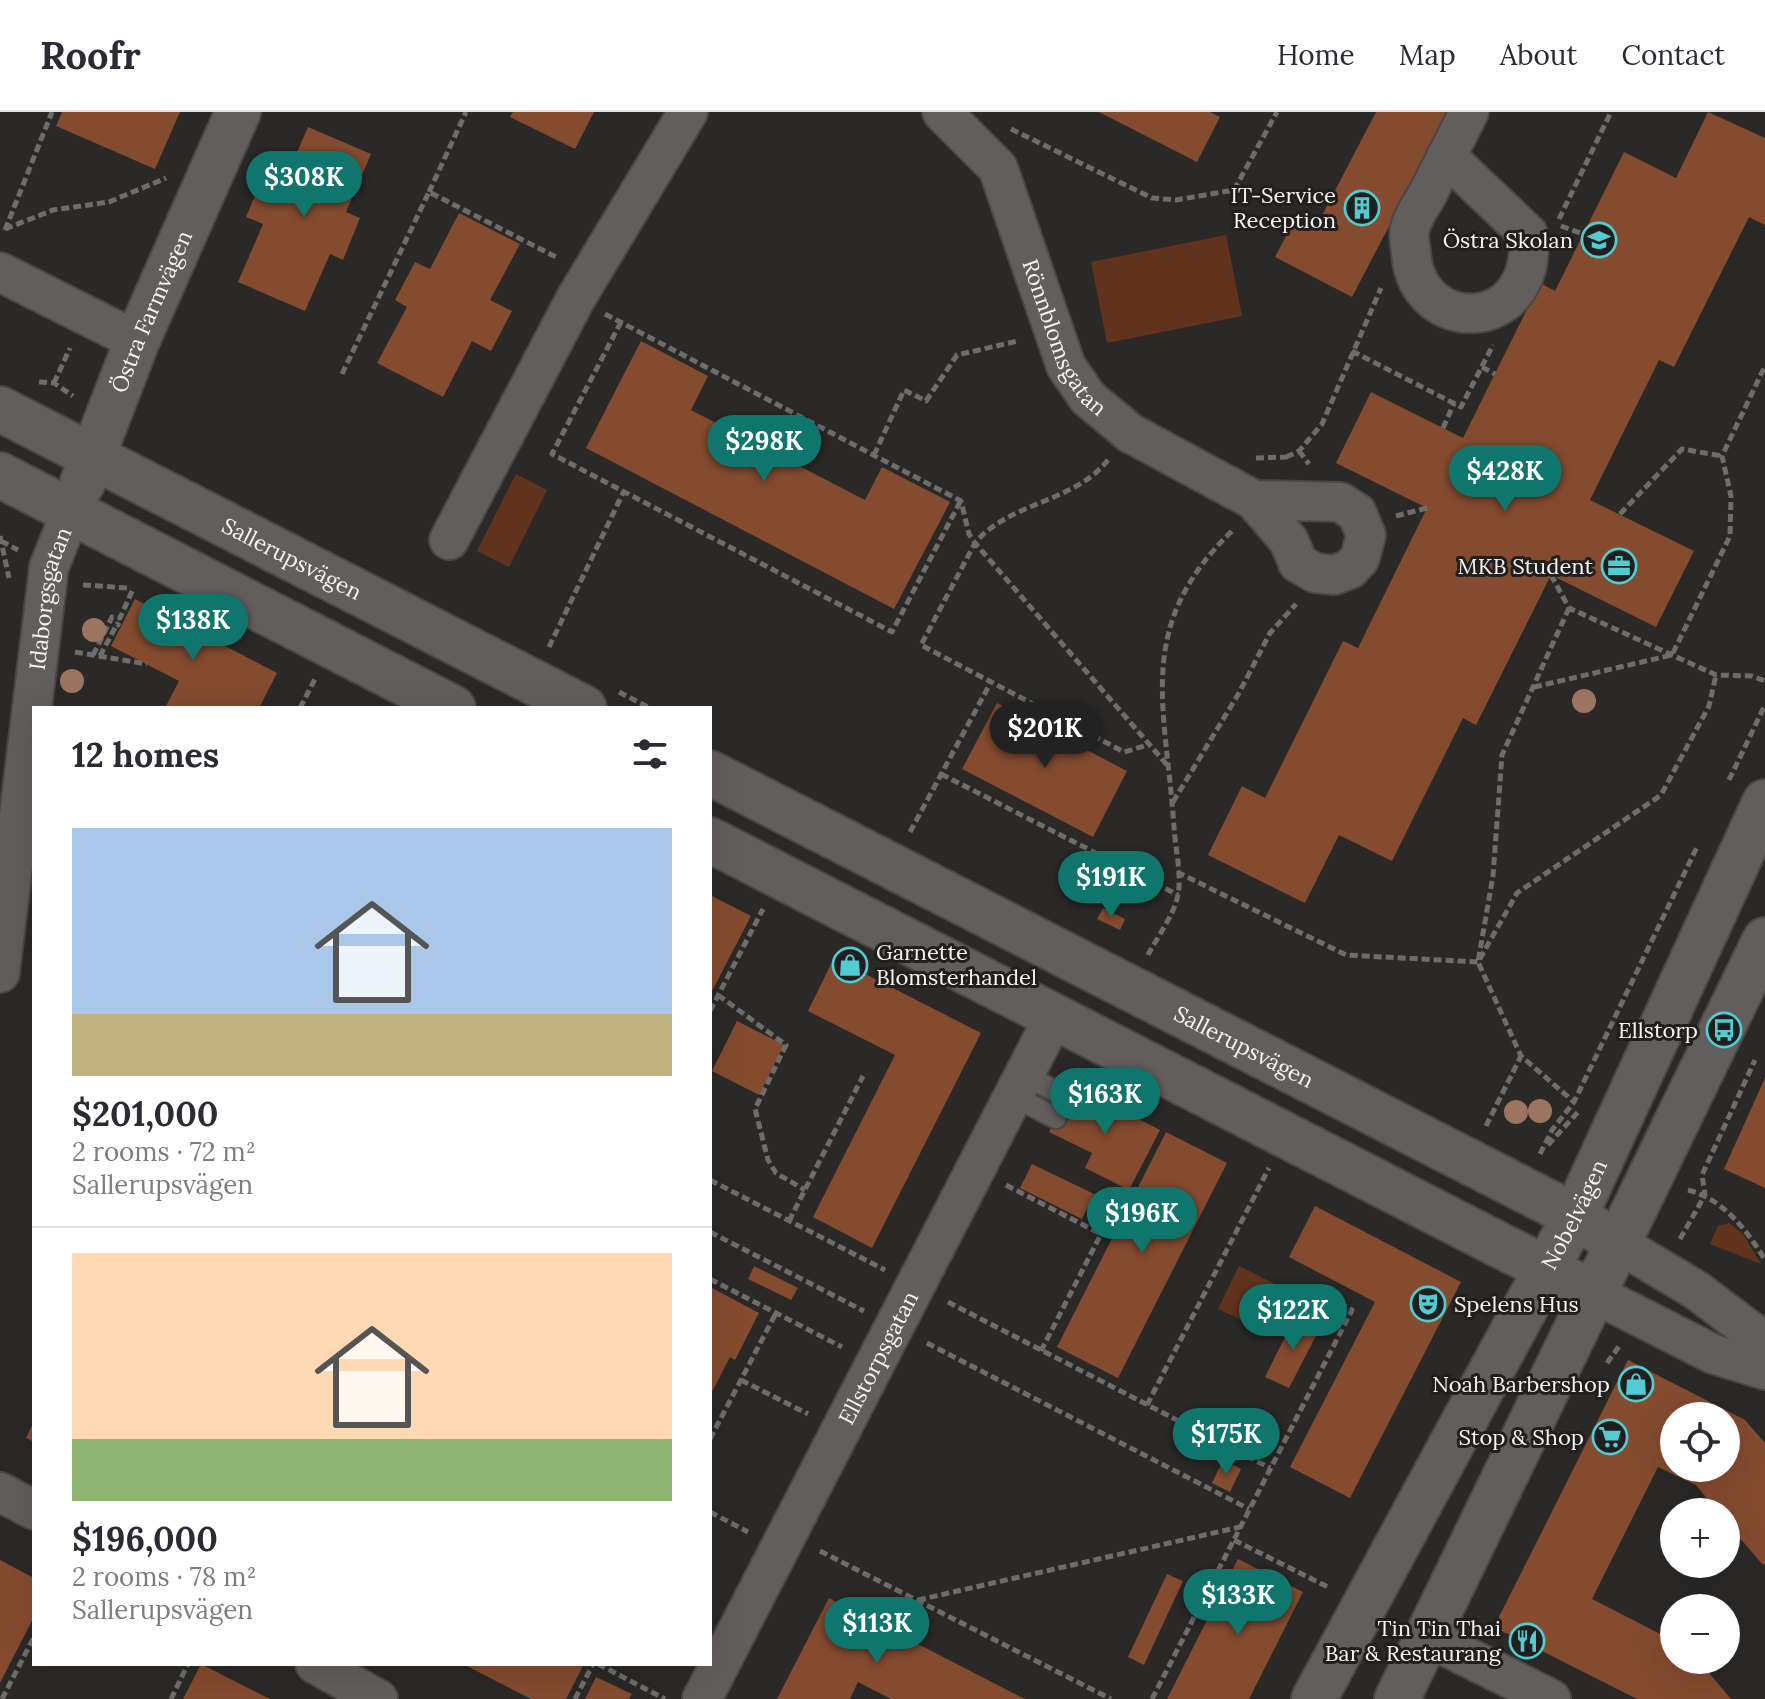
<!DOCTYPE html>
<meta charset="utf-8">
<style>
body{margin:0;font-family:Lora,serif;background:#f7f7f7;color:#2b2b33;height:100vh;display:flex;flex-direction:column;font-size:30px;white-space:nowrap}
*{box-sizing:border-box;margin:0}
p{font-size:26px;color:#7c7c81}
.icon{flex:none;width:44px;height:44px;fill:none;stroke:currentColor;stroke-width:2;stroke-linecap:round;stroke-linejoin:round}
.map{position:relative;flex:1;overflow:hidden}
.sheet{position:absolute;left:32px;top:594px;width:680px;height:960px;display:flex;flex-direction:column;background:#fff;border-radius:0px;box-shadow:0 8px 32px #0002}
.sheet>*{flex:none}
.controls{position:absolute;left:1660px;top:1290px;display:grid;gap:16px}
.controls a{display:grid;place-items:center;width:80px;height:80px;border-radius:50%;background:#fff;box-shadow:0 8px 32px #0002;font-size:40px}
.price{position:absolute;translate:-50% -68px;padding:0 18px;border-radius:28px;background:#0f766e;color:#fff;font-size:26px;line-height:52px;filter:drop-shadow(0 2px 4px #0008)}
.price::after{content:'';position:absolute;left:50%;top:48px;width:24px;height:18px;margin-left:-12px;background:inherit;clip-path:polygon(0 0,100% 0,50% 100%)}
.price.active{background:#222;color:#fff}
ul{padding:0;list-style:none}
li{display:grid;align-content:center;gap:16px;height:424px;padding:0 40px}
li+li{border-top:2px solid #e1e1e2}
li span{display:grid;place-items:center;height:248px;border-radius:0px;color:#555}
li>.icon{margin-inline-start:auto}
span .icon{width:144px;height:144px;fill:#fffc;stroke-width:1}
li b{font-size:34px}
h2{display:flex;justify-content:space-between;align-items:center;height:96px;padding:0 40px;font-size:34px}
header{display:flex;align-items:center;gap:48px;box-sizing:border-box;height:112px;padding:0 40px;background:#fff;border-bottom:2px solid #e1e1e2}
header strong{font-size:38px}
nav{display:flex;gap:44px;margin-inline-start:auto;font-size:28px}
.map>svg:first-child{display:block}
</style>
<header>
<strong>Roofr</strong>
<nav><a>Home</a><a>Map</a><a>About</a><a>Contact</a></nav>
</header>
<div class="map">
<svg width="1765" height="1587" viewBox="0 0 1765 1587">
<rect width="100%" height="100%" fill="#2b2927"/>
<path fill="#62331c" d="M1226,123L1242,204L1107,231L1091,150Z
M516,362L547,378L509,455L477,439Z
M1729,1111L1743,1122L1761,1152L1710,1132L1718,1114Z
M1239,1154L1281,1175L1261,1217L1218,1197Z"/>
<path fill="#844b2f" fill-rule="evenodd" d="M62,0H180L155,57L56,14Z
M513,0H594L575,37L510,5Z
M1099,0H1210L1220,5L1197,50Z
M1376,0H1461L1407,80L1352,185L1275,145L1295,107L1315,117Z
M1708,0L1765,26V113L1749,105L1674,255L1659,248L1590,388L1694,439L1656,515L1551,463L1476,613L1463,606L1392,749L1339,723L1305,791L1208,743L1242,674L1265,686L1343,529L1358,536L1427,396L1336,351L1371,280L1463,326L1540,171L1555,179L1624,40L1676,66Z
M308,15L371,42L346,100L360,106L343,148L330,142L305,199L238,170L263,112L246,105L262,67L282,75Z
M459,101L520,132L490,188L512,199L491,239L472,229L443,285L377,251L407,195L395,188L415,150L430,157Z
M641,229L708,264L691,298L865,388L882,355L950,390L894,497L586,336Z
M135,487L277,561L259,596H165L179,569L111,534Z
M997,591L1127,659L1093,725L962,657Z
M710,783L751,804L710,883Z
M1103,796L1125,807L1120,818L1097,807Z
M834,846L981,921L872,1136L813,1105L895,943L808,899Z
M737,909L784,933L759,983L712,959Z
M1765,966V1076L1724,1057Z
M1073,973L1160,1018L1129,1078L1085,1056L1092,1041L1049,1020Z
M1166,1020L1227,1051L1118,1266L1057,1235Z
M1032,1052L1094,1082L1082,1107L1020,1076Z
M1315,1094L1461,1170L1350,1386L1290,1355L1375,1190L1289,1145Z
M754,1154L798,1176L791,1188L748,1167Z
M710,1175L759,1201L735,1248L730,1245L710,1284Z
M1307,1184L1343,1203L1338,1212L1302,1193Z
M1296,1203L1320,1216L1289,1276L1265,1265Z
M1628,1248L1745,1308L1765,1331V1451L1763,1453L1726,1410V1400H1718L1696,1373L1658,1355L1592,1487L1674,1529V1548H1698L1731,1587H1637L1494,1515ZM1674,1304H1726V1356H1674Z
M34,1309V1330L26,1326Z
M1223,1348L1241,1357L1230,1380L1212,1371Z
M1238,1447L1303,1480L1249,1587H1167Z
M0,1448L34,1466V1505L0,1571Z
M1167,1462L1183,1469L1144,1553L1128,1545Z
M829,1486L943,1545L1025,1587H891L858,1570L850,1587H777Z
M201,1552L270,1587H183Z
M463,1552H584L566,1587H531Z
M596,1565L632,1582L629,1587H585Z"/>
<g fill="none" stroke-linecap="round" stroke-linejoin="round">
<g stroke="#4a4847" stroke-width="24">
<path id="lane" d="M1024,963L1067,985
M1013,984L1056,1006"/>
</g>
<g stroke="#4a4847" stroke-width="42">
<g id="street">
<path id="s1" d="M942,0L998,56L1066,254L1088,286L1130,321L1254,388L1289,429L1298,451L1315,461L1334,463L1350,457L1360,446L1366,423L1357,401L1340,390L1254,388"/>
<path d="M1446,44L1528,122C1539,223 1416,226 1411,140C1410,133 1408,123 1410,116C1413,104 1421,93 1427,83C1441,55 1455,28 1469,0"/>
<path d="M0,160L137,229"/>
<path d="M449,428L576,186L688,0"/>
<path id="s2" d="M0,861L49,455L71,400"/>
<path d="M1619,1132L1696,1178L1765,1230"/>
<path d="M1595,1182L1713,1242L1765,1258"/>
<path d="M0,1380L34,1398"/>
<path d="M1427,1525L1551,1587"/>
<path d="M315,1552L378,1587"/>
<path id="s3" d="M702,1587L1054,905"/>
</g>
</g>
<g stroke="#4a4847" stroke-width="48">
<g id="secondary">
<path id="s4" d="M0,297L584,596"/>
<path d="M0,363L453,596"/>
<path id="s5" d="M82,372L137,229L238,0"/>
<path id="s6" d="M710,661L1575,1104L1619,1132"/>
<path d="M710,728L1595,1182"/>
<path id="s7" d="M1314,1587L1575,1104L1765,690"/>
<path d="M1397,1587L1765,828"/>
</g>
</g>
<path stroke="#6e6d6b" stroke-width="5" stroke-dasharray="8 4" stroke-linecap="butt" d="M1011,17L1152,86L1176,88L1234,78L1277,0
M429,80L466,0
M1559,107L1611,0
M1561,114L1583,122
M5,117L53,98L109,90L166,66
M5,118L52,0
M605,202L961,389L969,422L975,431L1168,654
M621,210L552,342L892,520L960,390
M1352,239L1461,295L1493,233
M1482,255L1495,262
M342,262L429,80L558,146
M39,270L54,271L73,284
M54,271L70,236
M1443,316L1454,291
M1299,339L1309,352
M874,343L904,278L926,289L957,243L1018,229
M1286,345L1299,339L1322,312L1381,176
M1256,346L1287,345
M1108,348C1074,391 1009,390 975,431L921,533L1124,640L1148,633
M1620,402L1682,337L1722,344
M1396,404L1427,396
M0,424L9,466
M1,429L18,438
M1551,463L1569,496L1716,563L1752,564L1765,569
M83,473L128,476
M1569,496L1502,643L1493,764L1478,850L1521,944L1574,990
M549,535L624,379
M75,540L147,552
M93,543L112,505L120,506L133,477
M100,544L117,512L120,514
M1534,575L1672,543L1730,424L1731,384L1722,344L1765,254
M619,580L650,596
M300,596L315,567
M941,662L1178,783
M1729,668L1765,593
M1173,690L1239,581L1270,521L1296,492
M910,720L991,570
M1177,760L1346,843L1478,850L1517,781L1661,683L1709,594L1716,563
M1148,843C1157,825 1175,802 1178,782C1182,763 1175,735 1174,715C1166,594 1133,514 1233,418
M718,883L786,933L755,997L768,1048L776,1061L805,1078
M710,899L763,797
M1486,1014L1521,944
M1548,1033L1579,999
M1540,1042L1552,1018L1574,990L1697,735
M710,1068L885,1158
M1006,1073L1101,1122
M1688,1078C1723,1087 1747,1118 1765,1148
M789,1109L863,964
M710,1120L864,1199
M1680,1127L1705,1083L1702,1063L1755,948
M710,1167L842,1235
M948,1190L1270,1356
M927,1231L1249,1397
M1041,1239L1121,1083
M1607,1251L1620,1233
M741,1268L808,1302
M1147,1293L1269,1056
M710,1327L776,1201
M710,1400L748,1420
M1234,1428L1330,1476
M820,1439L1111,1587
M918,1488L1240,1415
M598,1552L665,1587
M2,1587L34,1525
M171,1587L188,1552
M575,1587L593,1552
M1152,1587L1352,1198L1308,1175"/>
<use href="#lane" stroke="#625e5d" stroke-width="20"/>
<use href="#street" stroke="#625e5d" stroke-width="38"/>
<use href="#secondary" stroke="#625e5d" stroke-width="44"/>
</g>
<g fill="#9c7561">
<circle cx="94" cy="518" r="12"/>
<circle cx="72" cy="569" r="12"/>
<circle cx="1584" cy="589" r="12"/>
<circle cx="1540" cy="999" r="12"/>
<circle cx="1516" cy="1000" r="12"/>
</g>
<defs>
<g id="building-ring" transform="scale(1.8)"><circle r="9.5" fill="#211f1e" stroke="#51ccd2" stroke-width="1.5"/><path d="M-4-6H4V6H1V3H-1V6H-4ZM-2.5-4.3h1.7v1.8h-1.7ZM.8-4.3h1.7v1.8H.8ZM-2.5-1h1.7V.8h-1.7ZM.8-1h1.7V.8H.8Z" fill="#51ccd2"/></g>
<g id="school-ring" transform="scale(1.8)"><circle r="9.5" fill="#211f1e" stroke="#51ccd2" stroke-width="1.5"/><path d="M0-5L7-2L0 1L-7-2ZM-4 1L0 2.5L4 1V4Q0 6-4 4Z" fill="#51ccd2"/></g>
<g id="office-ring" transform="scale(1.8)"><circle r="9.5" fill="#211f1e" stroke="#51ccd2" stroke-width="1.5"/><path d="M-6-3h4V-5.5h4V-3h4V5H-6ZM-1-4.5V-3h2v-1.5ZM-6 0V1H6V0Z" fill="#51ccd2"/></g>
<g id="shop-ring" transform="scale(1.8)"><circle r="9.5" fill="#211f1e" stroke="#51ccd2" stroke-width="1.5"/><path d="M-5-2.5h2.3a2.7 3.5 0 0 1 5.4 0H5L5.5 6h-11ZM-1.5-2.5h3a1.5 2.3 0 0 0-3 0Z" fill="#51ccd2"/></g>
<g id="bus-ring" transform="scale(1.8)"><circle r="9.5" fill="#211f1e" stroke="#51ccd2" stroke-width="1.5"/><path d="M-5-6H5V4H4V6H2V4H-2V6H-4V4H-5ZM-3.5-4V0h7V-4ZM-3.5 1.2v1.5H-2V1.2ZM2 1.2v1.5H3.5V1.2Z" fill="#51ccd2"/></g>
<g id="theatre-ring" transform="scale(1.8)"><circle r="9.5" fill="#211f1e" stroke="#51ccd2" stroke-width="1.5"/><path d="M-5-5.5Q0-4 5-5.5V0Q5 5 0 6Q-5 5-5 0ZM-3.3-2.5H-1v1.5H-3.3ZM1-2.5H3.3v1.5H1ZM-2.8 1Q0 5.5 2.8 1Z" fill="#51ccd2"/></g>
<g id="supermarket-ring" transform="scale(1.8)"><circle r="9.5" fill="#211f1e" stroke="#51ccd2" stroke-width="1.5"/><path d="M-6-5.5h2.5l.6 2H6L4.5 2H-2.5L-4.4-4H-6ZM-1.5 3.2a1.3 1.3 0 1 0 .1 0ZM3 3.2a1.3 1.3 0 1 0 .1 0Z" fill="#51ccd2"/></g>
<g id="restaurant-ring" transform="scale(1.8)"><circle r="9.5" fill="#211f1e" stroke="#51ccd2" stroke-width="1.5"/><path d="M-5-6h1v4h1v-4h1v4h1v-4h1v5L-1.5 .5V6h-2V.5L-5-1ZM5-6V6H3V1.5H1.5Q1.5-4 5-6Z" fill="#51ccd2"/></g>
</defs>
<g fill-rule="evenodd">
<use href="#building-ring" x="1362" y="96"/>
<use href="#school-ring" x="1599" y="128"/>
<use href="#office-ring" x="1619" y="454"/>
<use href="#shop-ring" x="850" y="853"/>
<use href="#bus-ring" x="1724" y="918"/>
<use href="#theatre-ring" x="1428" y="1192"/>
<use href="#shop-ring" x="1636" y="1272"/>
<use href="#supermarket-ring" x="1610" y="1325"/>
<use href="#restaurant-ring" x="1527" y="1529"/>
</g>
<g text-anchor="middle" dominant-baseline="central" stroke-width="6" stroke-linejoin="round" paint-order="stroke">
<g font-size="22" fill="#f6f5f4" stroke="#211f1e" text-anchor="end">
<text x="1336" y="83">IT-Service<tspan x="1336" dy="25">Reception</tspan></text>
<text x="1573" y="128">Östra Skolan</text>
<text x="1593" y="454">MKB Student</text>
<text x="876" y="840" text-anchor="start">Garnette<tspan x="876" dy="25">Blomsterhandel</tspan></text>
<text x="1698" y="918">Ellstorp</text>
<text x="1454" y="1192" text-anchor="start">Spelens Hus</text>
<text x="1610" y="1272">Noah Barbershop</text>
<text x="1584" y="1325">Stop &amp; Shop</text>
<text x="1501" y="1516">Tin Tin Thai<tspan x="1501" dy="25">Bar &amp; Restaurang</tspan></text>
</g>
<g font-size="22" fill="#f6f5f4" stroke="#211f1e">
<text stroke="none"><textPath href="#s5" startOffset="186">Östra Farmvägen</textPath></text>
<text stroke="none"><textPath href="#s1" startOffset="262">Rönnblomsgatan</textPath></text>
<text stroke="none"><textPath href="#s4" startOffset="328">Sallerupsvägen</textPath></text>
<text stroke="none"><textPath href="#s2" startOffset="378">Idaborgsgatan</textPath></text>
<text stroke="none"><textPath href="#s6" startOffset="600">Sallerupsvägen</textPath></text>
<text stroke="none"><textPath href="#s7" startOffset="550">Nobelvägen</textPath></text>
<text stroke="none"><textPath href="#s3" startOffset="384">Ellstorpsgatan</textPath></text>
</g>
</g>
</svg>
<div class="controls">
<a><svg class="icon" aria-label="locate" viewBox="0 0 24 24"><circle cx="12" cy="12" r="6"/><path d="M12 2v4M12 18v4M2 12h4M18 12h4"/></svg></a>
<a>+</a>
<a>−</a>
</div>
<b class="price" style="left:304px;top:107px">$308K</b>
<b class="price" style="left:764px;top:371px">$298K</b>
<b class="price" style="left:1505px;top:401px">$428K</b>
<b class="price" style="left:193px;top:550px">$138K</b>
<b class="price active" style="left:1045px;top:658px">$201K</b>
<b class="price" style="left:1111px;top:807px">$191K</b>
<b class="price" style="left:1105px;top:1024px">$163K</b>
<b class="price" style="left:1142px;top:1143px">$196K</b>
<b class="price" style="left:1293px;top:1240px">$122K</b>
<b class="price" style="left:1226px;top:1364px">$175K</b>
<b class="price" style="left:1238px;top:1525px">$133K</b>
<b class="price" style="left:877px;top:1553px">$113K</b>
<section class="sheet">
<h2>12 homes<svg class="icon" aria-label="filters" viewBox="0 0 24 24"><path d="M4 7h16M4 17h16"/><circle cx="9" cy="7" r="2"/><circle cx="15" cy="17" r="2"/></svg></h2>
<ul>
<li><span style="background:linear-gradient(#a9c7e8 75%,#c2b280 0)"><svg class="icon" aria-label="home" viewBox="0 0 24 24"><path d="M3 11l9-7 9 7M6 9v11h12V9"/></svg></span><div><b>$201,000</b><p>2 rooms · 72 m²</p><p>Sallerupsvägen</p></div></li>
<li><span style="background:linear-gradient(#ffd9b3 75%,#8fb573 0)"><svg class="icon" aria-label="home" viewBox="0 0 24 24"><path d="M3 11l9-7 9 7M6 9v11h12V9"/></svg></span><div><b>$196,000</b><p>2 rooms · 78 m²</p><p>Sallerupsvägen</p></div></li>
</ul>
</section>
</div>
